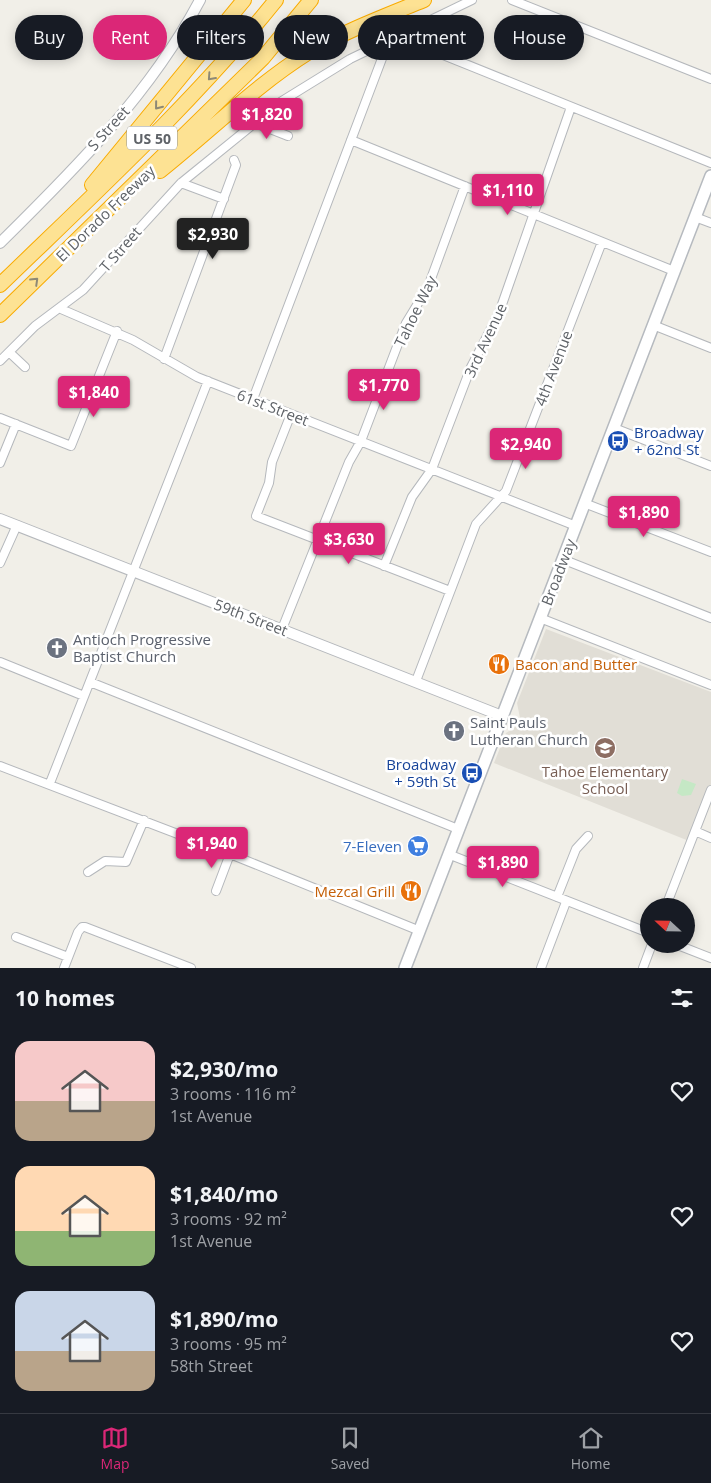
<!DOCTYPE html>
<meta charset="utf-8">
<style>
body{margin:0;font-family:"Open Sans",sans-serif;background:#20242c;color:#f1f3f6;height:100vh;display:flex;flex-direction:column;font-size:19px;white-space:nowrap}
*{box-sizing:border-box;margin:0}
p{font-size:16px;color:#9ea1a6}
.icon{flex:none;width:28px;height:28px;fill:none;stroke:currentColor;stroke-width:2;stroke-linecap:round;stroke-linejoin:round}
.map{position:relative;height:968px;overflow:hidden}
.drawer{display:flex;flex-direction:column;background:#171b24;flex:1}
.drawer>*{flex:none}
.banner{position:absolute;left:15px;top:15px;width:681px;height:45px;display:flex;gap:10px}
.needle{width:32px;rotate:292deg}
.buttons{position:absolute;left:640px;top:898px;display:grid;gap:10px}
.buttons a{display:grid;place-items:center;width:55px;height:55px;border-radius:50%;background:#171b24;box-shadow:0 2px 12px #0003;font-size:25px}
.price{position:absolute;translate:-50% -42px;padding:0 11px;border-radius:5px;background:#db2777;color:#fff;font-size:16px;line-height:32px;filter:drop-shadow(0 1px 2px #0008)}
.price::after{content:'';position:absolute;left:50%;top:30px;width:15px;height:11px;margin-left:-8px;background:inherit;clip-path:polygon(0 0,100% 0,50% 100%)}
.price.current{background:#222;color:#fff}
ul{padding:0;list-style:none}
li{display:flex;align-items:center;gap:15px;height:125px;padding:0 15px}
li span{display:grid;place-items:center;flex:none;width:140px;height:100px;border-radius:15px;color:#555}
li>.icon{margin-inline-start:auto}
span .icon{width:60px;height:60px;fill:#fffc;stroke-width:1}
li b{font-size:21px}
h2{display:flex;justify-content:space-between;align-items:center;height:60px;padding:0 15px;font-size:21px}
.tag{padding:0 18px;border-radius:22px;background:#171b24;box-shadow:0 2px 12px #0003;font-size:18px;line-height:45px}
.tag.current{background:#db2777;color:#fff}
.dock{display:flex;justify-content:space-around;align-items:center;height:70px;border-top:1px solid #363941;background:#171b24;font-size:14px;color:#9ea1a6}
.dock a{display:grid;justify-items:center;gap:2px}
.dock .current{color:#db2777}
.map>svg:first-child{display:block}
</style>
<div class="map">
<svg width="711" height="968" viewBox="0 0 711 968">
<rect width="100%" height="100%" fill="#f1efe8"/>
<path fill="#e1ded6" d="M546,629L711,692V784L689,841L494,763L506,733L517,726L520,718L517,703Z"/>
<path fill="#c5e8c5" d="M682,779L696,784L691,795L682,796L677,793Z"/>
<g fill="none" stroke-linecap="round" stroke-linejoin="round">
<g stroke="#b5b8bc" stroke-width="10">
<path id="minor" d="M512,0L711,79
M396,36L711,163
M255,123L288,136
M351,140L674,271
M181,183L224,199
M695,217L711,223
M61,309L133,340L197,377L576,526
M653,325L711,348
M9,352L25,367
M164,359L236,165L234,160
M0,361L35,326L83,290L181,183L282,101L350,59L472,0
M253,399L389,40
M291,414L272,462L269,483L256,516L450,591
M0,418L71,446L117,331
M614,428L711,466
M0,463L16,424
M584,503L711,552
M562,559L711,618
M0,563L17,525
M384,566L412,497L432,469L471,367L499,313L571,107
M540,618L711,685
M282,629L349,462L361,441L406,323L428,287L465,186
M0,662L84,696
M416,681L476,524L506,491L602,242
M90,682L458,829
M0,766L230,854L420,931
M50,783L208,381
M695,831L711,838
M448,854L649,933
M88,872L105,861L126,862L144,820
M216,891L230,854
M557,897L576,849L588,836
M666,906L711,790
M16,937L68,957
M675,944L711,958
M64,968L78,932L82,927H85L191,968
M541,968L566,902
M643,968L652,944"/>
</g>
<g stroke="#b5b8bc" stroke-width="12">
<path id="tertiary" d="M0,243C74,170 151,93 200,0
M0,519L502,716"/>
</g>
<g stroke="#b6babf" stroke-width="14">
<path id="secondary" d="M405,968L711,176"/>
</g>
<g stroke="#f9ab00" stroke-width="16">
<path id="motorway" d="M160,171C209,132 256,85 309,52C345,31 385,16 424,0
M92,185L244,0
M0,285C95,193 193,103 276,0
M0,315L263,58L311,0"/>
</g>
<use href="#minor" stroke="#fff" stroke-width="8"/>
<use href="#tertiary" stroke="#fff" stroke-width="10"/>
<use href="#secondary" stroke="#fff" stroke-width="11"/>
<use href="#motorway" stroke="#fde293" stroke-width="14"/>
</g>
<defs><path id="oneway-chevron" d="M-2-3.5L2.5 0L-2 3.5" fill="none" stroke-width="1.6" stroke-linecap="round" stroke-linejoin="round" transform="scale(1.25)"/></defs>
<g stroke="#8e8975">
<use href="#oneway-chevron" transform="translate(211 77) rotate(132)"/>
<use href="#oneway-chevron" transform="translate(158 106) rotate(129)"/>
<use href="#oneway-chevron" transform="translate(35 281) rotate(-44)"/>
</g>
<defs>
<g id="bus-disc" transform="scale(1.125)"><circle r="9.5" fill="#1a4fb4" stroke="#fff"/><path d="M-5-6H5V4H4V6H2V4H-2V6H-4V4H-5ZM-3.5-4V0h7V-4ZM-3.5 1.2v1.5H-2V1.2ZM2 1.2v1.5H3.5V1.2Z" fill="#fff"/></g>
<g id="church-disc" transform="scale(1.125)"><circle r="9.5" fill="#6b7280" stroke="#fff"/><path d="M-1.2-6h2.4v3.5h3.3v2.4h-3.3V6h-2.4V-.1h-3.3v-2.4h3.3Z" fill="#fff"/></g>
<g id="restaurant-disc" transform="scale(1.125)"><circle r="9.5" fill="#e8710a" stroke="#fff"/><path d="M-5-6h1v4h1v-4h1v4h1v-4h1v5L-1.5 .5V6h-2V.5L-5-1ZM5-6V6H3V1.5H1.5Q1.5-4 5-6Z" fill="#fff"/></g>
<g id="school-disc" transform="scale(1.125)"><circle r="9.5" fill="#8d6e63" stroke="#fff"/><path d="M0-5L7-2L0 1L-7-2ZM-4 1L0 2.5L4 1V4Q0 6-4 4Z" fill="#fff"/></g>
<g id="supermarket-disc" transform="scale(1.125)"><circle r="9.5" fill="#3f7fe0" stroke="#fff"/><path d="M-6-5.5h2.5l.6 2H6L4.5 2H-2.5L-4.4-4H-6ZM-1.5 3.2a1.3 1.3 0 1 0 .1 0ZM3 3.2a1.3 1.3 0 1 0 .1 0Z" fill="#fff"/></g>
</defs>
<g fill-rule="evenodd">
<use href="#bus-disc" x="618" y="441"/>
<use href="#church-disc" x="57" y="648"/>
<use href="#restaurant-disc" x="499" y="664"/>
<use href="#church-disc" x="454" y="731"/>
<use href="#school-disc" x="605" y="748"/>
<use href="#bus-disc" x="472" y="773"/>
<use href="#supermarket-disc" x="418" y="846"/>
<use href="#restaurant-disc" x="411" y="891"/>
</g>
<g text-anchor="middle" dominant-baseline="central" stroke-width="5" stroke-linejoin="round" paint-order="stroke">
<rect fill="#fff" stroke="#8f9295" stroke-width="1" x="127" y="126.5" width="50" height="23" rx="4"/>
<g font-size="14" font-weight="bold" fill="#5f6368">
<text x="152" y="138">US 50</text>
</g>
<g font-size="15" fill="#5f6368" stroke="#fff">
<text transform="translate(108 128) rotate(-48)">S Street</text>
<text transform="translate(105 213) rotate(-44)">El Dorado Freeway</text>
<text transform="translate(120 249) rotate(-49)">T Street</text>
<text transform="translate(415 311) rotate(-64)">Tahoe Way</text>
<text transform="translate(485 340) rotate(-65)">3rd Avenue</text>
<text transform="translate(553 368) rotate(-69)">4th Avenue</text>
<text transform="translate(273 407) rotate(21)">61st Street</text>
<text transform="translate(558 572) rotate(-69)">Broadway</text>
<text transform="translate(251 617) rotate(21)">59th Street</text>
</g>
<g font-size="15" fill="#164399" stroke="#fff" text-anchor="start">
<text x="634" y="432">Broadway<tspan x="634" dy="17">+ 62nd St</tspan></text>
<text x="456" y="764" text-anchor="end">Broadway<tspan x="456" dy="17">+ 59th St</tspan></text>
</g>
<g font-size="15" fill="#5b616d" stroke="#fff" text-anchor="start">
<text x="73" y="639">Antioch Progressive<tspan x="73" dy="17">Baptist Church</tspan></text>
<text x="470" y="722">Saint Pauls<tspan x="470" dy="17">Lutheran Church</tspan></text>
</g>
<g font-size="15" fill="#c56008" stroke="#fff" text-anchor="start">
<text x="515" y="664">Bacon and Butter</text>
<text x="395" y="891" text-anchor="end">Mezcal Grill</text>
</g>
<g font-size="15" fill="#785e54" stroke="#fff">
<text x="605" y="771">Tahoe Elementary<tspan x="605" dy="17">School</tspan></text>
</g>
<g font-size="15" fill="#366cbe" stroke="#fff" text-anchor="end">
<text x="402" y="846">7-Eleven</text>
</g>
</g>
</svg>
<div class="buttons">
<a><svg class="needle" viewBox="-14 -14 28 28"><path d="M0-13l5 13h-10z" fill="#e53935"/><path d="M0 13l5-13h-10z" fill="#9ea1a6"/></svg></a>
</div>
<b class="price" style="left:267px;top:140px">$1,820</b>
<b class="price" style="left:508px;top:216px">$1,110</b>
<b class="price current" style="left:213px;top:260px">$2,930</b>
<b class="price" style="left:384px;top:411px">$1,770</b>
<b class="price" style="left:94px;top:418px">$1,840</b>
<b class="price" style="left:526px;top:470px">$2,940</b>
<b class="price" style="left:644px;top:538px">$1,890</b>
<b class="price" style="left:349px;top:565px">$3,630</b>
<b class="price" style="left:212px;top:869px">$1,940</b>
<b class="price" style="left:503px;top:888px">$1,890</b>
<div class="banner">
<a class="tag">Buy</a>
<a class="tag current">Rent</a>
<a class="tag">Filters</a>
<a class="tag">New</a>
<a class="tag">Apartment</a>
<a class="tag">House</a>
</div>
</div>
<section class="drawer">
<h2>10 homes<svg class="icon" aria-label="filters" viewBox="0 0 24 24"><path d="M4 7h16M4 17h16"/><circle cx="9" cy="7" r="2"/><circle cx="15" cy="17" r="2"/></svg></h2>
<ul>
<li><span style="background:linear-gradient(#f6c9c9 60%,#b9a48a 0)"><svg class="icon" aria-label="home" viewBox="0 0 24 24"><path d="M3 11l9-7 9 7M6 9v11h12V9"/></svg></span><div><b>$2,930/mo</b><p>3 rooms · 116 m²</p><p>1st Avenue</p></div><svg class="icon" aria-label="heart" viewBox="0 0 24 24"><path d="M12 20l-8-8c-3-5 5-10 8-4 3-6 11-1 8 4z"/></svg></li>
<li><span style="background:linear-gradient(#ffd9b3 65%,#8fb573 0)"><svg class="icon" aria-label="home" viewBox="0 0 24 24"><path d="M3 11l9-7 9 7M6 9v11h12V9"/></svg></span><div><b>$1,840/mo</b><p>3 rooms · 92 m²</p><p>1st Avenue</p></div><svg class="icon" aria-label="heart" viewBox="0 0 24 24"><path d="M12 20l-8-8c-3-5 5-10 8-4 3-6 11-1 8 4z"/></svg></li>
<li><span style="background:linear-gradient(#c9d6e8 60%,#b9a48a 0)"><svg class="icon" aria-label="home" viewBox="0 0 24 24"><path d="M3 11l9-7 9 7M6 9v11h12V9"/></svg></span><div><b>$1,890/mo</b><p>3 rooms · 95 m²</p><p>58th Street</p></div><svg class="icon" aria-label="heart" viewBox="0 0 24 24"><path d="M12 20l-8-8c-3-5 5-10 8-4 3-6 11-1 8 4z"/></svg></li>
</ul>
</section>
<nav class="dock">
<a class="current"><svg class="icon" aria-label="map" viewBox="0 0 24 24"><path d="M3 6l6-2 6 2 6-2v14l-6 2-6-2-6 2zM9 4v14M15 6v14"/></svg>Map</a>
<a><svg class="icon" aria-label="saved" viewBox="0 0 24 24"><path d="M7 4h10v16l-5-4-5 4z"/></svg>Saved</a>
<a><svg class="icon" aria-label="home" viewBox="0 0 24 24"><path d="M3 11l9-7 9 7M6 9v11h12V9"/></svg>Home</a>
</nav>
